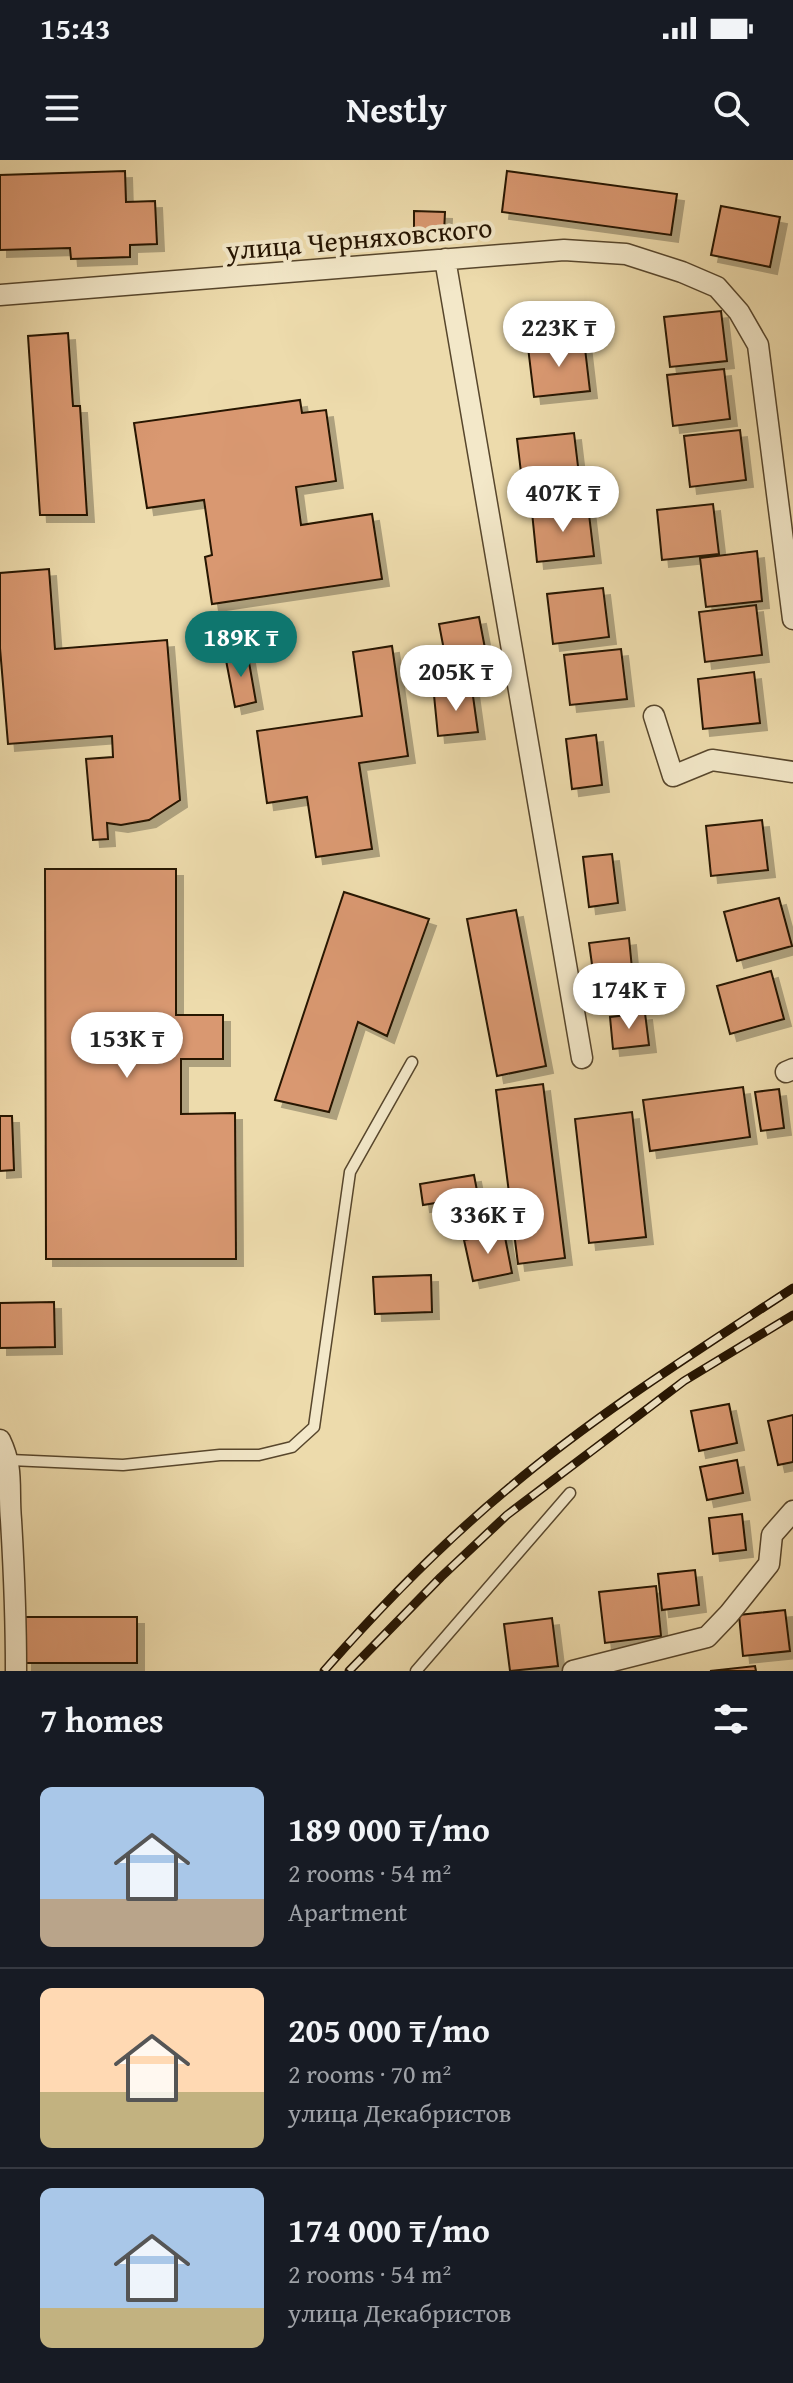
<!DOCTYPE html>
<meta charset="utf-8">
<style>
body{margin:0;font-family:"Gentium Book Plus",serif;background:#242831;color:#f1f3f6;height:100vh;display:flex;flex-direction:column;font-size:30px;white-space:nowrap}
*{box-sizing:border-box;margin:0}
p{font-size:26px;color:#9ea1a6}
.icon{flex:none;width:44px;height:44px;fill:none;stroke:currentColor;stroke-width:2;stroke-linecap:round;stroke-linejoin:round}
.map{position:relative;height:1511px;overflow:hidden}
.details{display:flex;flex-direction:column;background:#171b24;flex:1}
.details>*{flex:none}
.price{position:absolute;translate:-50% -68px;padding:0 18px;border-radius:28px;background:#fff;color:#222;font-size:26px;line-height:52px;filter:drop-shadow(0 2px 4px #0008)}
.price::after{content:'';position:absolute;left:50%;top:48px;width:24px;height:18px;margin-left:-12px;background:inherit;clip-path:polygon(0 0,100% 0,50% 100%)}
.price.on{background:#0f766e;color:#fff}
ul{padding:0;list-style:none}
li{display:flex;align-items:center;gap:24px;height:200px;padding:0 40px}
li+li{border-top:2px solid #363941}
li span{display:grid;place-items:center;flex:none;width:224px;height:160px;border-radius:12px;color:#555}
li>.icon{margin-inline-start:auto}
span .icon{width:96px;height:96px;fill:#fffc;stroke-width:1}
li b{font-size:34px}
h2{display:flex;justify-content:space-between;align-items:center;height:96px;padding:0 40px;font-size:34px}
.status{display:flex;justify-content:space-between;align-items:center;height:56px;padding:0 40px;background:#171b24;direction:ltr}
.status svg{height:22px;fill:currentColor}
header{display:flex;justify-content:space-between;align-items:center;height:104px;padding:0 40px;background:#171b24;font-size:36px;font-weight:700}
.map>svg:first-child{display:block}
</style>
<div class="status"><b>15:43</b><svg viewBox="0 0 49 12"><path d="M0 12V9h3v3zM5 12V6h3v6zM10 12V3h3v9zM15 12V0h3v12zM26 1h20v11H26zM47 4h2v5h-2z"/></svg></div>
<header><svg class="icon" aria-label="menu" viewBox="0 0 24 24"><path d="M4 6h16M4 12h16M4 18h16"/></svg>Nestly<svg class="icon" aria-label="search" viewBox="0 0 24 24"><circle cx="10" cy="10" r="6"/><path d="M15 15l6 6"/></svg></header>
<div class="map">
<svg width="793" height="1511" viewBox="0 0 793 1511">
<defs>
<filter id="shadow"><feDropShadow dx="7" dy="7" stdDeviation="0" flood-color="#0004"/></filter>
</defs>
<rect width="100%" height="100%" fill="#eddbac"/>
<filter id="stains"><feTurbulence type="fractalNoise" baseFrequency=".0025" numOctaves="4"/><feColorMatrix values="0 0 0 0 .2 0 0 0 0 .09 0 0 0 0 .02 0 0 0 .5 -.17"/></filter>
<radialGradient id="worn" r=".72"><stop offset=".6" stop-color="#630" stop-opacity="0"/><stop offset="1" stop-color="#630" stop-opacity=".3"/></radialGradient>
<path fill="#d99871" stroke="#251401" stroke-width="2" filter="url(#shadow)" d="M125,11L126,42L155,41L157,84L130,85V97L71,99L70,88L0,90V15Z
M507,11L677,34L671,75L502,52Z
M721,46L780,57L770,107L711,95Z
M414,51L445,52L444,73L414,72Z
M721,151L727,201L670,207L664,157Z
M68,173L73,246H80L87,355H40L28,176Z
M584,180L590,231L534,237L528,187Z
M724,209L730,259L673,266L667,215Z
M300,240L302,253L326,250L336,321L296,327L301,365L372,354L382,419L212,444L205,397L212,395L204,340L147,348L134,263Z
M740,270L746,320L690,327L684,276Z
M574,273L580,323L523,329L517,279Z
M713,344L719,394L662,400L657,350Z
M588,346L594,396L537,402L532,352Z
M757,391L762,441L706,447L700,398Z
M49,409L55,489L167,480L180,640L149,660L121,665L107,663L108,679L93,680L86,599L113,597L112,576L8,584L0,488V413Z
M603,428L609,477L553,484L547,434Z
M756,445L762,495L705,502L699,452Z
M479,457L488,504L448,511L439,464Z
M392,486L408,596L359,603L372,689L316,697L307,637L267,643L257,571L362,556L353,492Z
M621,489L627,539L570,545L564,495Z
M247,491L256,542L235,547L225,495Z
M754,512L760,563L703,569L698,519Z
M472,529L478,572L438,576L434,535Z
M596,575L602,625L572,629L566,579Z
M762,660L768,710L711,716L706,666Z
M612,694L618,743L589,747L583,697Z
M45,709H176V855H223V899H181V954L235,953L236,1099H46Z
M344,732L429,759L387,876L358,862L329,952L275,940Z
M779,738L792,786L737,801L724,752Z
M516,750L546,906L497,916L467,759Z
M629,778L634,829L596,833L589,783Z
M771,811L784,859L730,874L717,826Z
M645,853L649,885L613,889L610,857Z
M543,924L565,1098L518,1104L496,930Z
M743,927L750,977L650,991L643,940Z
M779,929L784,968L761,971L755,932Z
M632,952L646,1077L589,1083L575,959Z
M0,956H12L14,1010L0,1011Z
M474,1015L478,1036L423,1045L420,1024Z
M504,1072L512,1113L473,1121L464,1080Z
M431,1115L432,1152L375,1154L373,1117Z
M54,1142L55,1187L0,1188V1143Z
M729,1244L737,1283L699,1291L691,1251Z
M793,1255V1302L778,1305L768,1261Z
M737,1300L743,1333L707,1340L700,1307Z
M742,1354L746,1390L713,1394L709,1358Z
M695,1410L699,1445L662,1450L658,1414Z
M656,1426L661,1476L605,1483L599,1432Z
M785,1450L790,1491L743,1496L739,1455Z
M25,1457H137V1503H25Z
M552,1458L558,1506L510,1511L504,1464Z
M755,1506L756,1511H710Z"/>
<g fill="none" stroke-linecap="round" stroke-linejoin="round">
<g stroke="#57462c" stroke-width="13">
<path id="service" d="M10,1300L123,1305L220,1295H259L292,1287L314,1267L350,1012L412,902
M416,1511L570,1333"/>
</g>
<g stroke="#57462c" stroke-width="23">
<path id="minor" d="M445,99L582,898
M0,135L564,90L626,94L682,112L717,127L739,152L758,185L793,459
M654,556L673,616L712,600L793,612
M786,912L793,909
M0,1280C14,1309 8,1328 11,1360C14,1410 16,1460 16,1511
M573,1511L707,1477L729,1454L769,1404L772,1375L793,1351"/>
</g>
<use href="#service" stroke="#f3e8c9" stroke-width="10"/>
<use href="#minor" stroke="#f3e8c9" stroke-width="20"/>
<g stroke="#251401" stroke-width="9">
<path id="rail" d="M324,1511C379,1448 446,1380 510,1327C598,1253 697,1191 793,1128
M349,1511L441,1417L507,1355L684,1221L793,1155"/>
</g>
<use href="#rail" stroke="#f3e8c9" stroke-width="6" stroke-dasharray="18" stroke-linecap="butt"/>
</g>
<g text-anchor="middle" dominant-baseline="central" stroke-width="8" stroke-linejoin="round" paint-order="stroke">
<g font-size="28" fill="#251401" stroke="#f3e8c9">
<text transform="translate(359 78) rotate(-5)">улица Черняховского</text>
</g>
</g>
<rect width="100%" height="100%" filter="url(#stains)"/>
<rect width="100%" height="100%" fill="url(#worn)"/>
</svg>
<b class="price" style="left:559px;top:209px">223K ₸</b>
<b class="price" style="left:563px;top:374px">407K ₸</b>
<b class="price on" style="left:241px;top:519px">189K ₸</b>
<b class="price" style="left:456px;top:553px">205K ₸</b>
<b class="price" style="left:629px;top:871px">174K ₸</b>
<b class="price" style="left:127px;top:920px">153K ₸</b>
<b class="price" style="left:488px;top:1096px">336K ₸</b>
</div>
<section class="details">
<h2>7 homes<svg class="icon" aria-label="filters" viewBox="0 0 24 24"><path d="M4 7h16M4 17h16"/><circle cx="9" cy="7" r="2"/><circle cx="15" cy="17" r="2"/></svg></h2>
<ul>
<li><span style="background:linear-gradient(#a9c7e8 70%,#b9a48a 0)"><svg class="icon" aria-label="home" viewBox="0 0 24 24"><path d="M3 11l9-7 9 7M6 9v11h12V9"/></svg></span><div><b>189 000 ₸/mo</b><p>2 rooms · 54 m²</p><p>Apartment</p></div></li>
<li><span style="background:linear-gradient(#ffd9b3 65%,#c2b280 0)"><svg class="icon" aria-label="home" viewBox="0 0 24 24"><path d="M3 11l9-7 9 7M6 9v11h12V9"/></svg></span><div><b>205 000 ₸/mo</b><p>2 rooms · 70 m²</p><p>улица Декабристов</p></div></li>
<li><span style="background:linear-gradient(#a9c7e8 75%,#c2b280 0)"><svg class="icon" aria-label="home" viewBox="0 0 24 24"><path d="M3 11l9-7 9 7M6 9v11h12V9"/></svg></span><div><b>174 000 ₸/mo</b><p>2 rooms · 54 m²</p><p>улица Декабристов</p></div></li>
</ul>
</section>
